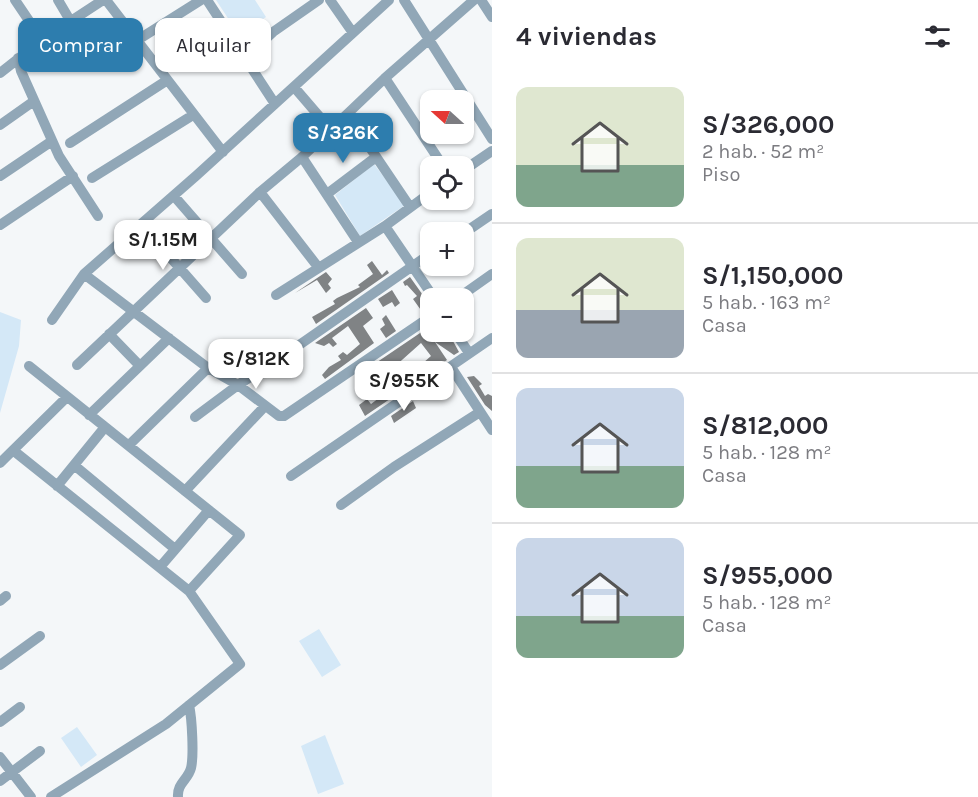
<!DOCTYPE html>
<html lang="es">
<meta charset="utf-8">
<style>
body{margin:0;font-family:Karla,sans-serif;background:#f2f2f3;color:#2b2b33;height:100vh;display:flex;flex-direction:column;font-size:22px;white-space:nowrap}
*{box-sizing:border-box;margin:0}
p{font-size:20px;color:#7c7c81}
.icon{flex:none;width:33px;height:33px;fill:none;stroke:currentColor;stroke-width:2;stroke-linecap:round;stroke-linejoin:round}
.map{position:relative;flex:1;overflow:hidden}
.panel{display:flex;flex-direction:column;background:#fff;width:486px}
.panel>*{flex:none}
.guide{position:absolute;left:18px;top:18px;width:384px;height:54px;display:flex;gap:12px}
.needle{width:39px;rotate:291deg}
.tools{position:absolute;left:420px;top:90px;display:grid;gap:12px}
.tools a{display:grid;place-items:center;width:54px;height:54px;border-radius:12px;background:#fff;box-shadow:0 2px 4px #0004;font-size:30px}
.price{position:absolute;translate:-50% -51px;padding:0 14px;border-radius:12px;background:#fff;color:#222;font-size:20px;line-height:39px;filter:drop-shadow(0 2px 3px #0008)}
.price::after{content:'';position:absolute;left:50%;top:36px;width:18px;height:14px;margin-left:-9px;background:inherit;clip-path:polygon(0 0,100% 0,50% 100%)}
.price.on{background:#2d7dae;color:#fff}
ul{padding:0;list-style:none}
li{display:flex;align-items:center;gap:18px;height:150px;padding:0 24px}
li+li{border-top:2px solid #e1e1e2}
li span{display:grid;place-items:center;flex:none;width:168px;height:120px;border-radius:12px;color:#555}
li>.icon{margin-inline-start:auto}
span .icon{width:72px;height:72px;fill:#fffc;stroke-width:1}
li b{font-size:26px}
h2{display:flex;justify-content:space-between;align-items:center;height:72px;padding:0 24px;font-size:26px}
.pill{padding:0 21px;border-radius:12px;background:#fff;box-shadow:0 2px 4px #0004;font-size:21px;line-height:54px}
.pill.on{background:#2d7dae;color:#fff}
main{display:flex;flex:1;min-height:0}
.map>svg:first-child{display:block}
</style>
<main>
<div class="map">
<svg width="492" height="797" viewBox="0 0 492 797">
<rect width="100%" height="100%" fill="#f4f7f9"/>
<path fill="#d4e8f7" d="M216,0H255L266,17L239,35Z
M374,164L405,205L360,236L335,195Z
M0,312L21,320L19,346L0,413Z
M319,629L341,665L322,677L299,641Z
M77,727L97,755L81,767L61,738Z
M325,735L344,784L318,794L301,746Z"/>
<path fill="#808385" d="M372,261L382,275L387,270L389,273L316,324L312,317L335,304L333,301L337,298L360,287L358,285L373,274L367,265Z
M326,272L332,279L328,284L331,288L326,293L317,280L295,293Z
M410,277L430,305V310L423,313L413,299L417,296L407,285L405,286L403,282Z
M392,290L400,303L395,307L392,302L383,307L378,299Z
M366,308L373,318L363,326L374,343L325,379L322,375L329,367L341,360L338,356L343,352L347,355L360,344L348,326L332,338L337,344L333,347L329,343L324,346L315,343Z
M386,315L396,331L386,338L380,329L385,325L382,319Z
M426,329L430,335L435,332H448L459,352L454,355L435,342L447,360L365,416L359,405L367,399L371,404L391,389L386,383L396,376L402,382L417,373L415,370L431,356L421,343L393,368L391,363L369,378L367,375L362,380L358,375Z
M474,376L482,384L479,386L485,396L488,394L492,396V411L485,405L467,377Z
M413,401L416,408L394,423L391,416Z"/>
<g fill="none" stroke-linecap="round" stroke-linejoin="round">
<path stroke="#91a7b7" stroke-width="10" d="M15,0L42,40
M58,0L71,22
M106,0L223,152
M207,0L275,104
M330,0L353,33
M404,0L492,139
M481,0L492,17
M136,41L201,0
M18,58L21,71L59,156L98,216
M244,59L273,32L319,0
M0,73L42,40L103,0
M385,78L443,166
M294,87L331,130
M348,115L410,207
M0,125L34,101
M70,143L166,81
M302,157L358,242
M464,170L492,151
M0,176L52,141
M92,178L193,115
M260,192L318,267
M327,194L376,157
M174,196L242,274
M141,224L206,298
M0,225L73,176
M385,226L434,298
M464,233L492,214
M84,274L208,368L238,385L279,416H284L430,317
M276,295L385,226L430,193
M458,298L492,274
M52,320L84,274L197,175L389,0
M455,332L469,353
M109,334L140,366
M77,365L260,192L302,157L385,78L474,0
M29,366L240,535L189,591
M451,367L492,430
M89,415L169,338
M195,417L238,385L292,350L430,254
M129,445L208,368
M14,451L189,591L240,664L166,724L51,797
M0,463L67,397
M74,465L175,549
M291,476L492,338
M57,486L105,427
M185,491L265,406
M341,505L394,467L480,412
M160,567L209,510
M0,601L6,596
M0,665L40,636
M0,722L20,707
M0,757L31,797
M0,781L40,751
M178,797C177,783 188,780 191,768C194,756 192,718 189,705"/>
</g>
</svg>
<div class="tools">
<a><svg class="needle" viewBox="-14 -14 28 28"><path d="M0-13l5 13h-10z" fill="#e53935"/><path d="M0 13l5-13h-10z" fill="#7c7c81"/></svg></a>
<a><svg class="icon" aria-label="locate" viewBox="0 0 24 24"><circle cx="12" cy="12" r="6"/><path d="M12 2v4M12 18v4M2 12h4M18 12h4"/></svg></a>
<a>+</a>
<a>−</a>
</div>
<b class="price on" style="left:343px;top:164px">S/326K</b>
<b class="price" style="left:163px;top:271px">S/1.15M</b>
<b class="price" style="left:256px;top:390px">S/812K</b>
<b class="price" style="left:404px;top:412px">S/955K</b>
<div class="guide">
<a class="pill on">Comprar</a>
<a class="pill">Alquilar</a>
</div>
</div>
<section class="panel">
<h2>4 viviendas<svg class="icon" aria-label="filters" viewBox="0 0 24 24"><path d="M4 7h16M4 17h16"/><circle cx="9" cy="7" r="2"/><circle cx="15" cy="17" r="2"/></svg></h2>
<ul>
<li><span style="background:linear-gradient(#dfe7d0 65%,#7fa58c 0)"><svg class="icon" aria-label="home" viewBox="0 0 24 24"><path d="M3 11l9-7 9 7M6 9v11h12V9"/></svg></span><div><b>S/326,000</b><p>2 hab. · 52 m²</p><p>Piso</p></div></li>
<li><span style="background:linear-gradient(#dfe7d0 60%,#9aa5b1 0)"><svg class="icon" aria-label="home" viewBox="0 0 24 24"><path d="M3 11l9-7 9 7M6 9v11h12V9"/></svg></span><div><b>S/1,150,000</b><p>5 hab. · 163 m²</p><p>Casa</p></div></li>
<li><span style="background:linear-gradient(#c9d6e8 65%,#7fa58c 0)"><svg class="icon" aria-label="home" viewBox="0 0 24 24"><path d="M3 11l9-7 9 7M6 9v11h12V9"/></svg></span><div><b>S/812,000</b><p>5 hab. · 128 m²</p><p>Casa</p></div></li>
<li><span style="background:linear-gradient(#c9d6e8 65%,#7fa58c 0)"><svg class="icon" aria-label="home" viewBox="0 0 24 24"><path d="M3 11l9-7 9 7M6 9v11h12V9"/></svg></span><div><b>S/955,000</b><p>5 hab. · 128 m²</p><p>Casa</p></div></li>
</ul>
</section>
</main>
